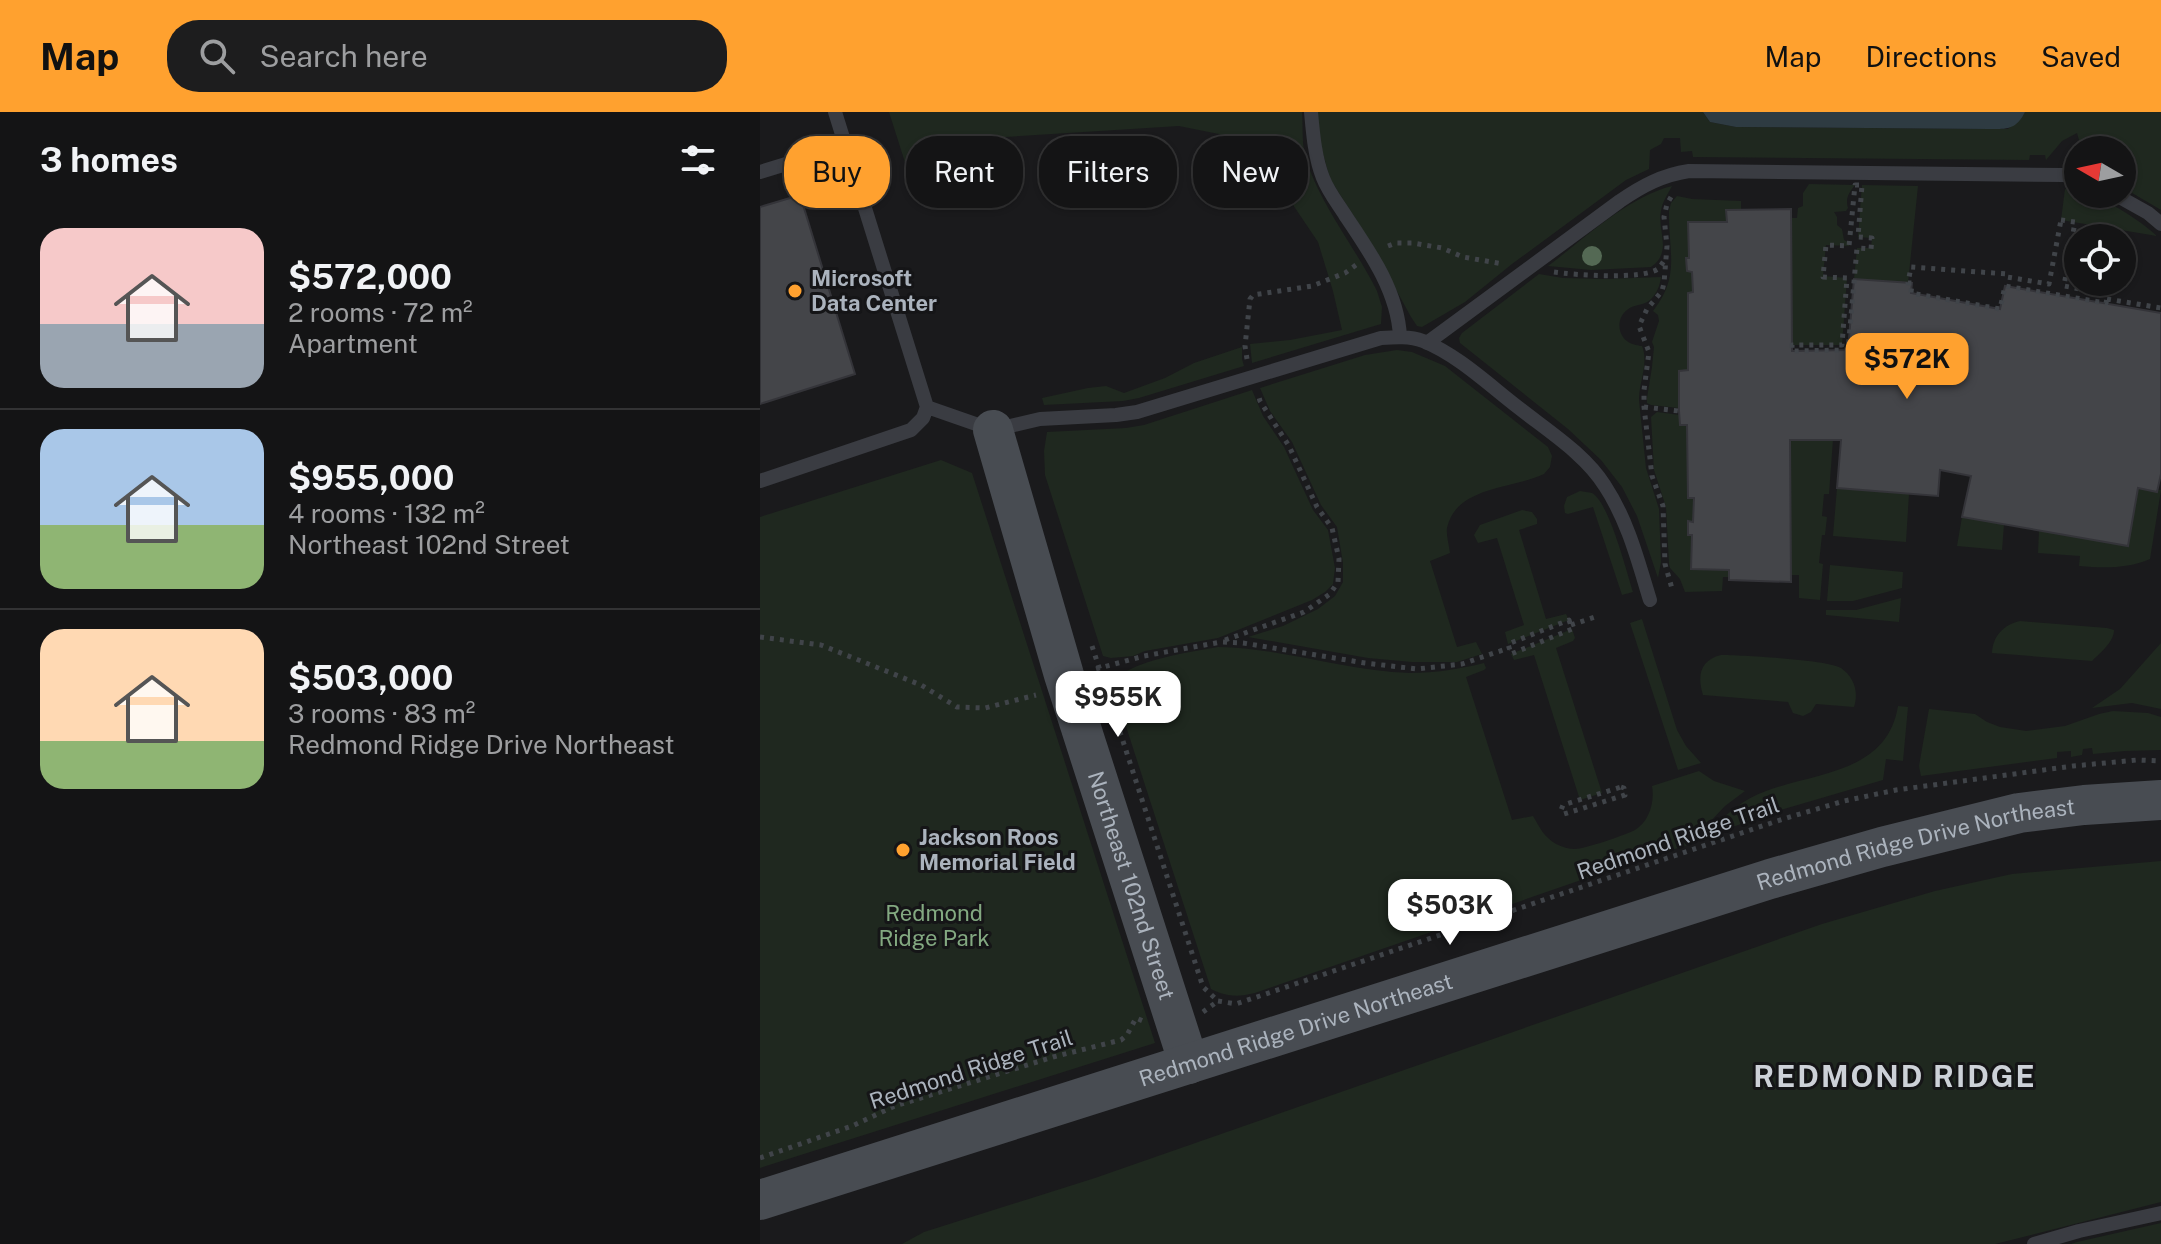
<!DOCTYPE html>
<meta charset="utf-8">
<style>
body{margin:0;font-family:"Public Sans",sans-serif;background:#1d1d1e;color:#f1f3f6;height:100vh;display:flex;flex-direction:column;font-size:30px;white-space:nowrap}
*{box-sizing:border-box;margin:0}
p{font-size:26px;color:#9d9ea0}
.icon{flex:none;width:44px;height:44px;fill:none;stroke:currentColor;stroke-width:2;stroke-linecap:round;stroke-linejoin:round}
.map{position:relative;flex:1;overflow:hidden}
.drawer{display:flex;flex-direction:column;background:#141415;width:760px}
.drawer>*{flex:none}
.guide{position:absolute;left:24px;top:24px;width:760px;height:72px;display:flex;gap:16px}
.needle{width:52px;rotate:279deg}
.fabs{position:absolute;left:1304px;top:24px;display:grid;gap:16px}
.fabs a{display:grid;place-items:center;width:72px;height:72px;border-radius:50%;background:#141415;box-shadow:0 2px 6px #0004,0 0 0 2px #333334;font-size:40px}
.price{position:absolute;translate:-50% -68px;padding:0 18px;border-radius:16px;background:#fff;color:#222;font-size:26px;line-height:52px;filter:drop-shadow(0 2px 4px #0008)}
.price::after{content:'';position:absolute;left:50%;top:48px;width:24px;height:18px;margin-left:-12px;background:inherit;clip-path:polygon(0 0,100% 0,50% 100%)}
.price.on{background:#ffa12f;color:#111}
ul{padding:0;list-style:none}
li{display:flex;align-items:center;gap:24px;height:200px;padding:0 40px}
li+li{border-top:2px solid #333334}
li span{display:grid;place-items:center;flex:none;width:224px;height:160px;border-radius:24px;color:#555}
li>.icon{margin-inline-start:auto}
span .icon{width:96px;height:96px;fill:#fffc;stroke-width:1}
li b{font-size:34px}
h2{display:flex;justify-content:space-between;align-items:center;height:96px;padding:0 40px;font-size:34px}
.tag{padding:0 28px;border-radius:32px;background:#141415;box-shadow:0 2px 6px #0004,0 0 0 2px #333334;font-size:28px;line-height:72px}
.tag.on{background:#ffa12f;color:#111}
header{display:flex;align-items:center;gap:48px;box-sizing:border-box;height:112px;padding:0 40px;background:#ffa12f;color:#111}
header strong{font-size:38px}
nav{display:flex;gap:44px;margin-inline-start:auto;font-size:28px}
.search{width:560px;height:72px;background:#1d1d1e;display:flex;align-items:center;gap:20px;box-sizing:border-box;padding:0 28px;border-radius:32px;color:#9d9ea0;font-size:30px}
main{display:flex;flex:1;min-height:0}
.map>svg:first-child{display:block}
</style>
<header>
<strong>Map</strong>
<div class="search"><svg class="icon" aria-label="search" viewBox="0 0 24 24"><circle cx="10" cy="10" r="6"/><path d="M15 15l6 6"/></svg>Search here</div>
<nav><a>Map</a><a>Directions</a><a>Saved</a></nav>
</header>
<main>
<section class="drawer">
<h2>3 homes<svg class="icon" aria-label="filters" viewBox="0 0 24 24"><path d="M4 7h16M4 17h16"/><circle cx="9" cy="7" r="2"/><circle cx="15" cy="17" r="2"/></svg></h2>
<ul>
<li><span style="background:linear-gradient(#f6c9c9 60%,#9aa5b1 0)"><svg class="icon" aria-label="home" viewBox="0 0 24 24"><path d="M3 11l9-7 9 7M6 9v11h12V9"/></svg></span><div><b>$572,000</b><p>2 rooms · 72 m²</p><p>Apartment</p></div></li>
<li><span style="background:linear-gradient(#a9c7e8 60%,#8fb573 0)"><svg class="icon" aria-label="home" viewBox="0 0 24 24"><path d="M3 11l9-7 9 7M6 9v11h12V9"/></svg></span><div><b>$955,000</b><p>4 rooms · 132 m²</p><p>Northeast 102nd Street</p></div></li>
<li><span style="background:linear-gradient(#ffd9b3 70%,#8fb573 0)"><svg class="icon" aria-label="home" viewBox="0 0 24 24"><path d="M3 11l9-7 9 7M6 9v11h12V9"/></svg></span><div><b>$503,000</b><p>3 rooms · 83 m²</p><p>Redmond Ridge Drive Northeast</p></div></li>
</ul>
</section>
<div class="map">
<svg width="1401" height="1132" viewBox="0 0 1401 1132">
<rect width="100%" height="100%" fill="#1a1a1c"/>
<path fill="#1f281f" d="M129,0H542C543,12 542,26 544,38C553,83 596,136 617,179L622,195L621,212L492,251L490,232L530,228L582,218L573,179L558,130L502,47L459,22L419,14L229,26L178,39L149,63Z
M557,0H943L950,10L976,15L1229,17H1248L1265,0H1401V98L1362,75V38H1322L1317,21L1302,29L1286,48L1285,43H1270L1269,48L933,45L932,39L921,40L920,26H904L901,32L890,38L889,57L866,68L752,152L705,190L662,215L657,214L651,205L609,128L570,67L558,23Z
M1049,72L1095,73C1089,81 1085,86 1088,96L1086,99L1074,100L1077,105V113L1082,117L1084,128L1090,131L1089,134L1066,133L1063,164L1087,166L1082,233H1032L1031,106H1037L1038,96L1043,94V81Z
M1102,73L1158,74L1148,171L1094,167L1097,136H1111L1112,126L1098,125Z
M912,74C908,82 902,90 901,99C897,119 913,140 891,155L831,158L788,154C825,126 868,85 912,74Z
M1305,77C1339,83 1370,100 1397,124L1301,108Z
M917,84L932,87L981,89V98L967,110H929V146L926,147L927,159L932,160L933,180L928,182V258L919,296L891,293L887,291V286L892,255L894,235L892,230L899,209L898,203L893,199C921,164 908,139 909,99L911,91Z
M779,162L803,166L846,167L901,165C900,173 897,182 890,188C883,194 874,192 867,198C856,206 857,225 870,231C872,232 880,234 882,234C889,251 879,270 879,288L886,356L899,397L901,450L898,466L877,404L862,375L841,348L808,317L700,231L699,226L702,221Z
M482,235V247L484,254L379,286L363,289L284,293L282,286L328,276L346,274L364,281L405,266L434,251Z
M637,238L652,240L685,254L788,335L792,344L790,355L784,362C752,377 696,374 687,416C686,423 689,433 690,441L670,449L697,535L716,530L722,542L697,550H652L608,546L488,525L523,514L558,497L575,484L583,470V451L577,415L561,393L532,330L510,299L500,276L605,243Z
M492,278L503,304L524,335L553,398L568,418L575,456L573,472L565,480L552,488L458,526L385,539L373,544L351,546L343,544L285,363L284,339L287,320L366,316L384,313Z
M897,300L920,303V313H927L928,385L934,386L933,410H928V422L932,423V457L969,458V465H963L962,479L925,480L920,467L910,456L909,452L906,395L894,358L891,305Z
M1073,328L1069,382H1064L1062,404L1067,405L1065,423H1062L1059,451L1063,452L1060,488L1039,486V463H1031L1030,329Z
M181,348L212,361L395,931L0,1056V405Z
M1077,376L1149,382L1146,430L1073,424Z
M1378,376L1401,378L1390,447C1367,457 1343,456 1319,454L1320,444L1278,441L1279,418L1368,433Z
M820,379C823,380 829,380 832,381C849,390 867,461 873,480L862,483L833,395L808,402L805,401L804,394L807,385Z
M762,398L772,400L777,407V412L759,418L786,507L806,502L809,508L748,532L745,520L764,513L737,426L718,431L714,423L720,413Z
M1202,405L1244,412L1242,438L1197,434Z
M1070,453L1143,460L1142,476L1093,489H1067Z
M1141,486L1139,510L1066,503V498H1096Z
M882,507L917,618L926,634L941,651L918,658L870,511Z
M1260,509L1347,516L1354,518C1354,530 1340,541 1332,549L1232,541C1233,524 1243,513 1260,509Z
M812,517L815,526L813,529L796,536L842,681L820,688L774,543L754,548L751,542Z
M1401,531V597L1372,591L1332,596L1360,577Z
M458,535C523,536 585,559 650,561C675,561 700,557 724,551L726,556L724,558L706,565L752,708L773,704C780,716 784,725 796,732C802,735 809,737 815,737C824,737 866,723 875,718C889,710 895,690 892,674L939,659L954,669L985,679L965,694L928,733L879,748L495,881C478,885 467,885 451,877L351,568C384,546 420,542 458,535Z
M961,543C981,543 1068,548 1081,556C1094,565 1099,580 1094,595L1056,592L1051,600L1043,604L1033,601L1028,590L943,583C937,564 940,548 961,543Z
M1138,594L1148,595L1143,649L1126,647L1123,668L1003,703L1001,699L997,700L998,706L955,721V724L951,722V718C967,701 984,687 1006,679C1057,660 1127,661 1138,594Z
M1169,597L1215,602L1227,610L1240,615L1266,619L1305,614L1339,602L1353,599L1388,601L1401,605V638L1365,639L1333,642L1332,636L1323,637L1322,643L1311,645V639L1297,640V646L1161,664L1159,654Z
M1401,749V1090L1235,1132H142L164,1120L335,1066L1062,812L1175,779L1252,762Z
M1401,1111V1132H1311L1317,1130Z"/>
<path fill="#2e3b42" d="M943,0H1265C1256,18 1247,17 1229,17L976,15L950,10Z"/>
<path fill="#444549" stroke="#343439" stroke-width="2" d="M40,83L95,262L0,292V95Z
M1031,97L1032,239L1088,238L1094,167L1152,171L1151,181L1240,197L1245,174L1401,201V362L1397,380L1378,376L1368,434L1202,405L1211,364L1180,358L1178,384L1077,376L1081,328H1030L1031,470L969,468V458L931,457L932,423H928V409L933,410L934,386H928L927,313H920L919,299V259L928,258V181L933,180L932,160L927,159L926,146H929L928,110H967L966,98Z"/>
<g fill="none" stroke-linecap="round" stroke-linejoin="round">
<path stroke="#404449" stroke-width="5" stroke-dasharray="4 6" stroke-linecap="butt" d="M1095,73H1102L1098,125L1112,126L1111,137L1097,136L1088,238L1032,239V233H1082L1087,166L1063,165L1066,133L1089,134Z
M911,85L907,92L904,105L907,134L904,171L902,179L887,197L879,214L889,240L884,278V295L892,364L903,394L905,452L913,480
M1301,108L1315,110L1304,174L1348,182L1346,191L1245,174L1240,197L1151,181L1152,171H1148L1151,155L1247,162V165L1289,172Z
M628,134L636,131H653L682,136L703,145L743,152
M794,160C815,163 881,168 898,157C901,154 903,150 906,146
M1347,187L1401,196
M487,247L485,234L490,187L493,183L552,174L585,161L596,153
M884,295L919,299
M809,508L812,517L751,542L748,532Z
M811,513L838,504
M0,525L61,533L161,573L197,595L225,596L276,583
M465,528L544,500L570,482L578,470L579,447L572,416L557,395L529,334L500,289L498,282
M332,534L443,875L458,889
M336,557L384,544L461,530L483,531L605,551L657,557L702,552L749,536
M861,675L864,676L865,683L804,702L801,698L803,693Z
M458,889L476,892L1023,707L1084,689L1136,678L1313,654L1377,648L1401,649
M443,900L458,889
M0,1046L92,1014L135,994L293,945L361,928L367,923L376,906L383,909"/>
<path stroke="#3a3c42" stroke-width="14" d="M551,0C553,22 555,46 563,66C568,79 578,92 585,103C610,140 638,180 640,225
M0,60L85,34
M1354,82L1388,101L1401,112
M667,231L860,89C882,74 902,63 929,59L1303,63L1318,66
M167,295L233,318L280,307L356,303L377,300L621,226C635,225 650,224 663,229C698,243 729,273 759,296C788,319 825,342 845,374C868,409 878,449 890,488
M0,369L151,318L163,306L167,295L75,0
M1274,1132L1319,1119L1401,1101"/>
<g stroke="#484c52" stroke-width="40">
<path id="s1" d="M233,318L304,563L429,952"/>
<path id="s2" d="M0,1088L1010,767L1122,735L1259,701L1324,693L1401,688"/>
</g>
</g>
<circle fill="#546954" cx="832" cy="144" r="10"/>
<g fill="#ffa12f" stroke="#151517" stroke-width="3">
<circle cx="35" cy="179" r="8"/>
<circle cx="143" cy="738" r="8"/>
</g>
<g text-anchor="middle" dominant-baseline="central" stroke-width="6" stroke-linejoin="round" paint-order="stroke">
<g font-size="22" font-weight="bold" fill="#abb3bd" stroke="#151517" text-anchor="start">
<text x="51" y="166">Microsoft<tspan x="51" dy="25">Data Center</tspan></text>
<text x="159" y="725">Jackson Roos<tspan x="159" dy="25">Memorial Field</tspan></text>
</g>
<g font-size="22" fill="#abb3bd" stroke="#151517">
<text transform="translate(918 726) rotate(-19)">Redmond Ridge Trail</text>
<text stroke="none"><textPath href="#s2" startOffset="1210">Redmond Ridge Drive Northeast</textPath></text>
<text stroke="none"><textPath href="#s1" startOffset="476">Northeast 102nd Street</textPath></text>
<text stroke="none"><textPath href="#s2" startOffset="562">Redmond Ridge Drive Northeast</textPath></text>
<text transform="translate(211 957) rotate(-18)">Redmond Ridge Trail</text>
</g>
<g font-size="22" fill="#83a981" stroke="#151517">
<text x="174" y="801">Redmond<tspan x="174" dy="25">Ridge Park</tspan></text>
</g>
<g font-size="30" font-weight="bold" letter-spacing="2" fill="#cdd1d8" stroke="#151517">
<text x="1135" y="964">REDMOND RIDGE</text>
</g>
</g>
</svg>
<div class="fabs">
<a><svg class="needle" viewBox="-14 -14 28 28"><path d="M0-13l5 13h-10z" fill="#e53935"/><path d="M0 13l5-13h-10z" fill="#9d9ea0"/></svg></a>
<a><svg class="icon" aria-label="locate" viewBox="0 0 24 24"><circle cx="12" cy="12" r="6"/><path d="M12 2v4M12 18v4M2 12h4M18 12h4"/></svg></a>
</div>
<b class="price on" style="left:1147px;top:289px">$572K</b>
<b class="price" style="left:358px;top:627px">$955K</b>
<b class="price" style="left:690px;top:835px">$503K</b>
<div class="guide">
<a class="tag on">Buy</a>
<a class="tag">Rent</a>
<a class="tag">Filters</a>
<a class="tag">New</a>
</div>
</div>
</main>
